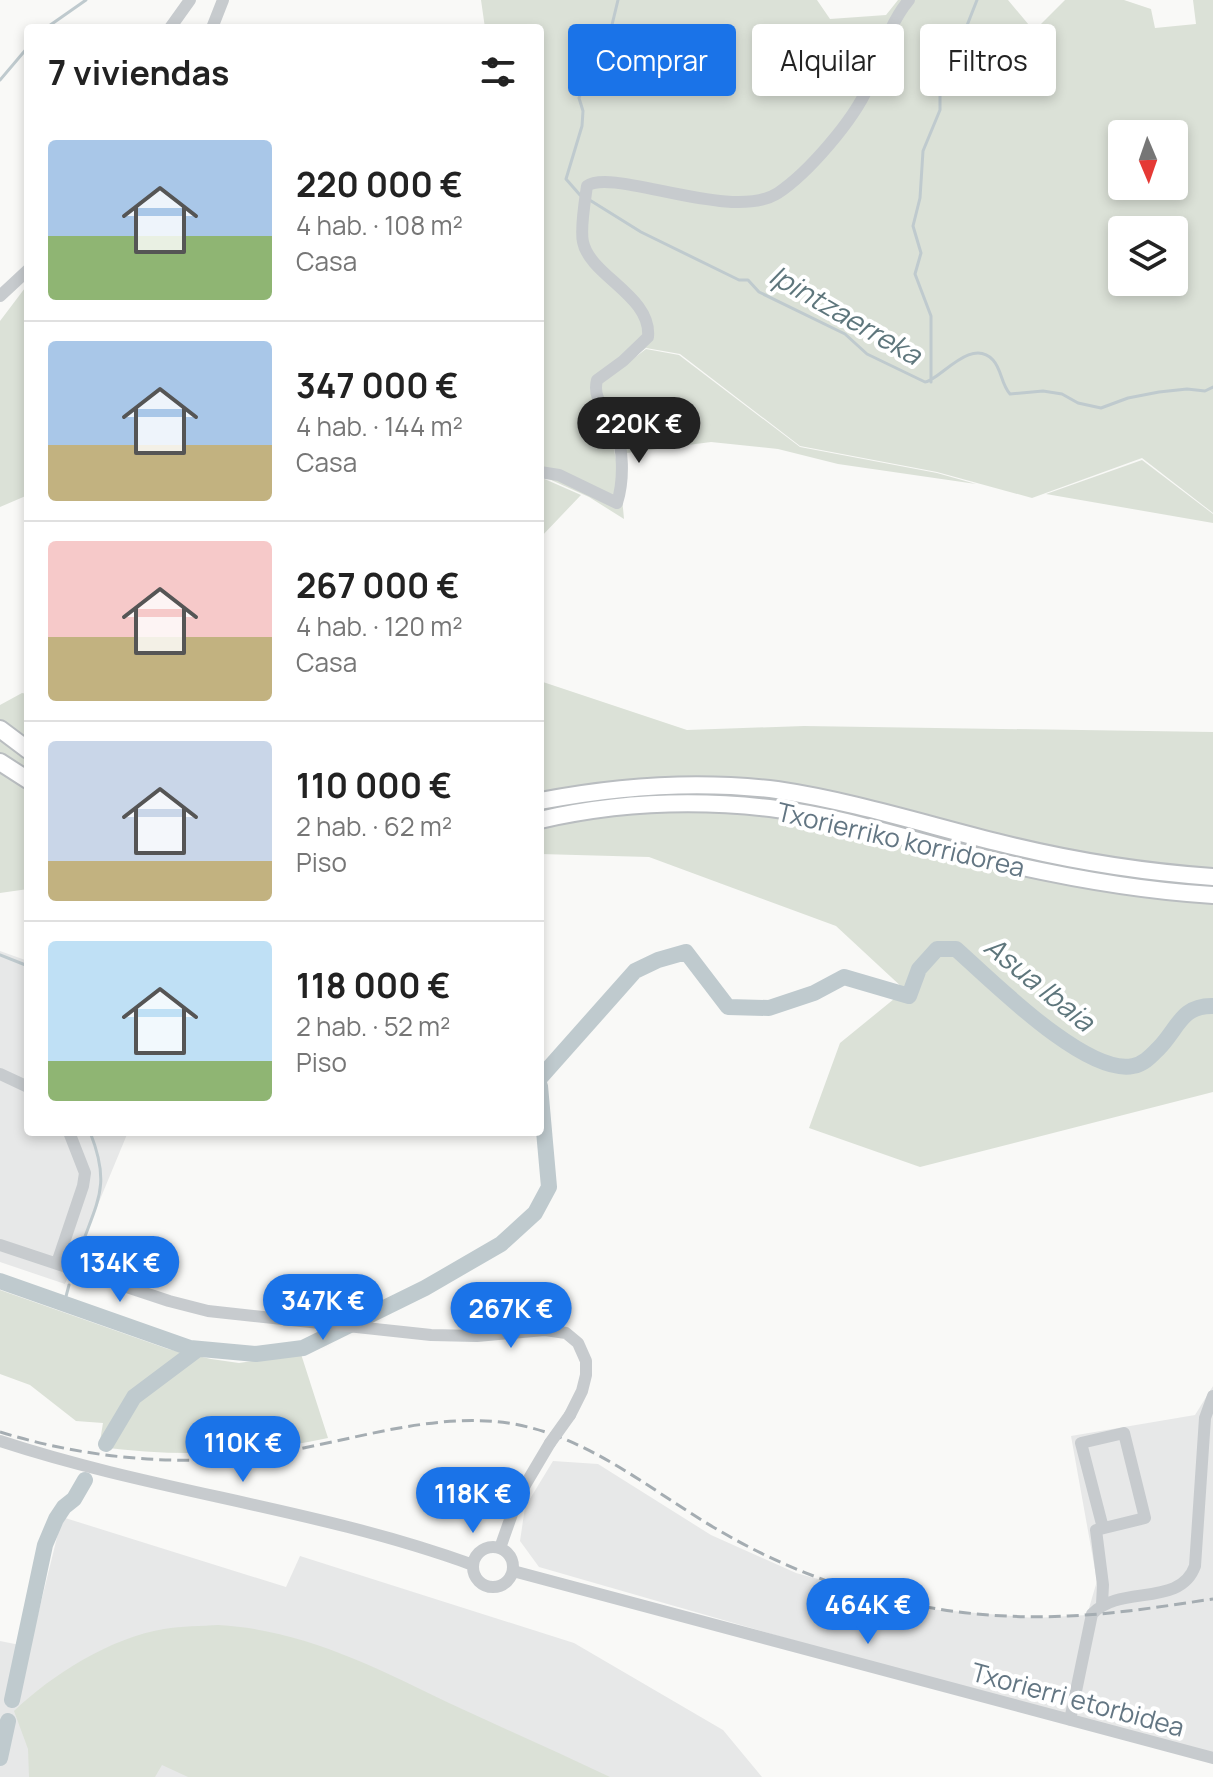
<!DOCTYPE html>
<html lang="es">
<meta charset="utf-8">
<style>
body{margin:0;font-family:Manrope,sans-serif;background:#f2f2f2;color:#222;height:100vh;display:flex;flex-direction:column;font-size:30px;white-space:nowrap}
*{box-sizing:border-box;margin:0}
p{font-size:26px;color:#767676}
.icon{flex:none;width:44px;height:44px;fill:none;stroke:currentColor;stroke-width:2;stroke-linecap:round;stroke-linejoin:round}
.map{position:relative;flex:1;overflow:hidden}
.sheet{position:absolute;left:24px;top:24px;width:520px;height:1112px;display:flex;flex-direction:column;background:#fff;border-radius:8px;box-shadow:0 4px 12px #0003}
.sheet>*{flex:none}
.hud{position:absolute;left:568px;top:24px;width:524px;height:72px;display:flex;gap:16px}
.needle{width:52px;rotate:178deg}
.fabs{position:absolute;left:1108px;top:120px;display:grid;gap:16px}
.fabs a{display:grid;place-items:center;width:80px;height:80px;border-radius:8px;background:#fff;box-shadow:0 4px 12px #0003;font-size:40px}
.price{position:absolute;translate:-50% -68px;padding:0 18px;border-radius:28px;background:#1a73e8;color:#fff;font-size:26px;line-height:52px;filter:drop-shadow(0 2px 4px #0008)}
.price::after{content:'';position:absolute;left:50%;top:48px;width:24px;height:18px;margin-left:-12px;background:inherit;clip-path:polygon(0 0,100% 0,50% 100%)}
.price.active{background:#222;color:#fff}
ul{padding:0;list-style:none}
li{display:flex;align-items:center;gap:24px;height:200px;padding:0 24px}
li+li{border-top:2px solid #e0e0e0}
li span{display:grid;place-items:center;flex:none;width:224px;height:160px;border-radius:8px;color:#555}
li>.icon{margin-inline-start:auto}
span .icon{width:96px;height:96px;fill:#fffc;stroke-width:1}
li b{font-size:34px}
h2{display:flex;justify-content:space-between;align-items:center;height:96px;padding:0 24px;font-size:34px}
.chip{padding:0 28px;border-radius:8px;background:#fff;box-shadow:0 4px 12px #0003;font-size:28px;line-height:72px}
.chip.active{background:#1a73e8;color:#fff}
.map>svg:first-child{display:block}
</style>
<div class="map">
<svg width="1213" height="1777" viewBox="0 0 1213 1777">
<rect width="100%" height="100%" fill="#f9f9f7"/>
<path fill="#e7e8e8" d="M0,951L28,961V1132H128L65,1284L0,1262Z
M1213,1386V1758L1070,1720L539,1567L520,1541L525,1507L553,1461L598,1464L711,1535L796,1573L928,1609L1035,1618L1087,1615L1097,1581L1071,1436L1195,1415Z
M62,1517L286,1587L300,1556L574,1643L723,1730L762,1777H0V1641L30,1647Z"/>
<path fill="#dbe1d7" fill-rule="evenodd" d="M481,0H817L830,19L886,15L898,0H1008L1034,31L1065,0H1124L1151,9L1155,28L1196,24L1193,0H1213V513L1142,458L1032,498L937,472L800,446L680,354L646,348L595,386C612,430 620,472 624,519L589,497L540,475V28H485ZM1122,134H1174V186H1122ZM1122,230H1174V282H1122Z
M28,284V495L0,507V321Z
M646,349L679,355L800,447L937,473L976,484L838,464L778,449L711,442L619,454L597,386Z
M1142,460L1213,514V523L1046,494Z
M540,477L581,495L540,538Z
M540,681L687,730L804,726L1213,732V1092L920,1167L809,1128L840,1043L905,990L836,926L649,857L540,854Z
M22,693L28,694V889L0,893V705Z
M0,1290L168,1349L211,1359L239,1363L301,1354L328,1438C251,1455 177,1457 99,1447L103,1423L76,1421L30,1385L0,1374Z
M219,1625C303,1630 375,1667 449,1703C503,1728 557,1752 610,1777H188L162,1765L155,1777H29L28,1749L14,1711C53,1674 110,1638 164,1629C182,1626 201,1626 219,1625Z"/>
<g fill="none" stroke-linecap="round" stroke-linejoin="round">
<path stroke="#bfcace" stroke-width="3" d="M46,28L86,0
M0,80L28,47
M580,195L566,179L582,126L583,111L579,98L584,83V57L600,45L603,36L611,29L618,0
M588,199L641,232L739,280H748L759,292L845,334L867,354L925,382C939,381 971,336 993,360C1002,370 1001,384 1010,394L1043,391L1062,394L1078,403L1101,408L1128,398L1159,392L1187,389L1205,391L1213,387
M931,382V316L915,274L921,253L913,226L920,198L923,151L940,110V74L966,28L977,0
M0,955L28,966
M80,1250C98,1199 111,1185 90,1132
M64,1304L69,1285"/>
<path stroke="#bfcace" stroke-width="16" d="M540,1078L635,971L658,960L686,952L728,1007L769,1008L814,993L844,977L909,996L919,969L937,949H956C991,980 1086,1076 1133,1066C1144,1064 1151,1056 1158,1049C1178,1029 1181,1005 1213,1006
M0,1281L190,1348L256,1354L303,1348L425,1288L501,1244L535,1213L549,1187L540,1086
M106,1444L134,1397L198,1349
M12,1700L45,1545L56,1519L64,1507L74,1499L85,1480
M0,1758L8,1721"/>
<g stroke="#b9bdc0" stroke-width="20">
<path id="highway" d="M0,729L28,750
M0,762L28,780
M540,801C618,786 697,780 777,790C851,801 924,824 996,842C1067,860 1140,872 1213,877
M540,820C618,802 697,799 777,809C841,817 904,838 967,854C1047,874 1130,890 1213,895"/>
</g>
<path stroke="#c7cbce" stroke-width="12" d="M170,28L190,0
M212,28L223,0
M0,296L28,270
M540,472L559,475L617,503C624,481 624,447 614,426C607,409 592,400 597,380L623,361L648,337C652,296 590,276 583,242C580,229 585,200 587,186C612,167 732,223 778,193C808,173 853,121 868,87C881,57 888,25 909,0
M0,1074L28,1087
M0,1245L169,1301L208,1311L431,1335L477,1336L545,1330L566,1333L578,1343L586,1361V1375L582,1391L570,1415
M57,1263L83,1186L85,1173L69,1132
M0,1441C155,1492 320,1509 473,1565
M473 1567a20 20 0 1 1 40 0a20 20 0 1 1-40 0Z
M500,1548L518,1497L550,1443
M513,1571L1213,1758
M1102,1604L1103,1585L1096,1530L1145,1518L1124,1433L1081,1443L1103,1528
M1070,1720L1092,1614C1120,1584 1180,1608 1195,1566L1205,1418L1213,1396"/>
<use href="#highway" stroke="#fff" stroke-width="16"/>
<path stroke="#a5adb2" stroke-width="3" stroke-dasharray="12 6" stroke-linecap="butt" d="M0,1432C88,1459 185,1468 276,1453C351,1441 432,1412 508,1423C592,1436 655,1495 727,1535C830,1594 949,1622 1068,1616C1117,1614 1165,1606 1213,1599"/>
<path stroke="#c7cbce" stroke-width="12" d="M550,1443L570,1415"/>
</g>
<g text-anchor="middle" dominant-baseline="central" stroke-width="8" stroke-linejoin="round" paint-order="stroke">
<g font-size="26" fill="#637683" stroke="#fff">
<text transform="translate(901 839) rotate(13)">Txorierriko korridorea</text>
<text transform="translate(1078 1699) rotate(15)">Txorierri etorbidea</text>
</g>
<g font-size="28" font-style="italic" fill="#5e767c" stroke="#fff">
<text transform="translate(846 314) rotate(30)">Ipintzaerreka</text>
<text transform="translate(1040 983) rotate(39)">Asua Ibaia</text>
</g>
</g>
</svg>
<div class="fabs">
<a><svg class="needle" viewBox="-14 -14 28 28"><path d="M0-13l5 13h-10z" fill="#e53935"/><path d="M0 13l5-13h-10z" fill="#767676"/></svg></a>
<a><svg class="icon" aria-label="layers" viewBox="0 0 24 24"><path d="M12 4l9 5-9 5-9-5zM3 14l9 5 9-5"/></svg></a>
</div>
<b class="price active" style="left:639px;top:465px">220K €</b>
<b class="price" style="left:120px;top:1304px">134K €</b>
<b class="price" style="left:323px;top:1342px">347K €</b>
<b class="price" style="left:511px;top:1350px">267K €</b>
<b class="price" style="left:243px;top:1484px">110K €</b>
<b class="price" style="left:473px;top:1535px">118K €</b>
<b class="price" style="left:868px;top:1646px">464K €</b>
<div class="hud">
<a class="chip active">Comprar</a>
<a class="chip">Alquilar</a>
<a class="chip">Filtros</a>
</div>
<section class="sheet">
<h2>7 viviendas<svg class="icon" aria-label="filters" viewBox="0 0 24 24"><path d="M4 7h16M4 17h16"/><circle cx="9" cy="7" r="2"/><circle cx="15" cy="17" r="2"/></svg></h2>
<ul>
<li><span style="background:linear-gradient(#a9c7e8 60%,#8fb573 0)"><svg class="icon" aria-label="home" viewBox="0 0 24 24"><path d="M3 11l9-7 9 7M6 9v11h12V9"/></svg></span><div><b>220 000 €</b><p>4 hab. · 108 m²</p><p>Casa</p></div></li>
<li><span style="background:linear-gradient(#a9c7e8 65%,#c2b280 0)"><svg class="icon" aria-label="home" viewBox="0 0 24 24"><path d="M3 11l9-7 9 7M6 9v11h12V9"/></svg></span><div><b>347 000 €</b><p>4 hab. · 144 m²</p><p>Casa</p></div></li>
<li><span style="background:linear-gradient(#f6c9c9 60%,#c2b280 0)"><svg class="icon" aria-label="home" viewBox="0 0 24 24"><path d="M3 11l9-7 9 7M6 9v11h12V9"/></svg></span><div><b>267 000 €</b><p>4 hab. · 120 m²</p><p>Casa</p></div></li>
<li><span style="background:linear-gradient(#c9d6e8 75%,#c2b280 0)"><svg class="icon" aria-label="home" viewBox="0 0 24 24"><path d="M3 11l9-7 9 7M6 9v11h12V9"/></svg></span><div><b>110 000 €</b><p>2 hab. · 62 m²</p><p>Piso</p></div></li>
<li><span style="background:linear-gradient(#bfe0f5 75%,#8fb573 0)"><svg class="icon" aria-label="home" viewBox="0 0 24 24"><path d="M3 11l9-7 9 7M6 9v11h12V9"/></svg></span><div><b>118 000 €</b><p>2 hab. · 52 m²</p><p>Piso</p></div></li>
</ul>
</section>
</div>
